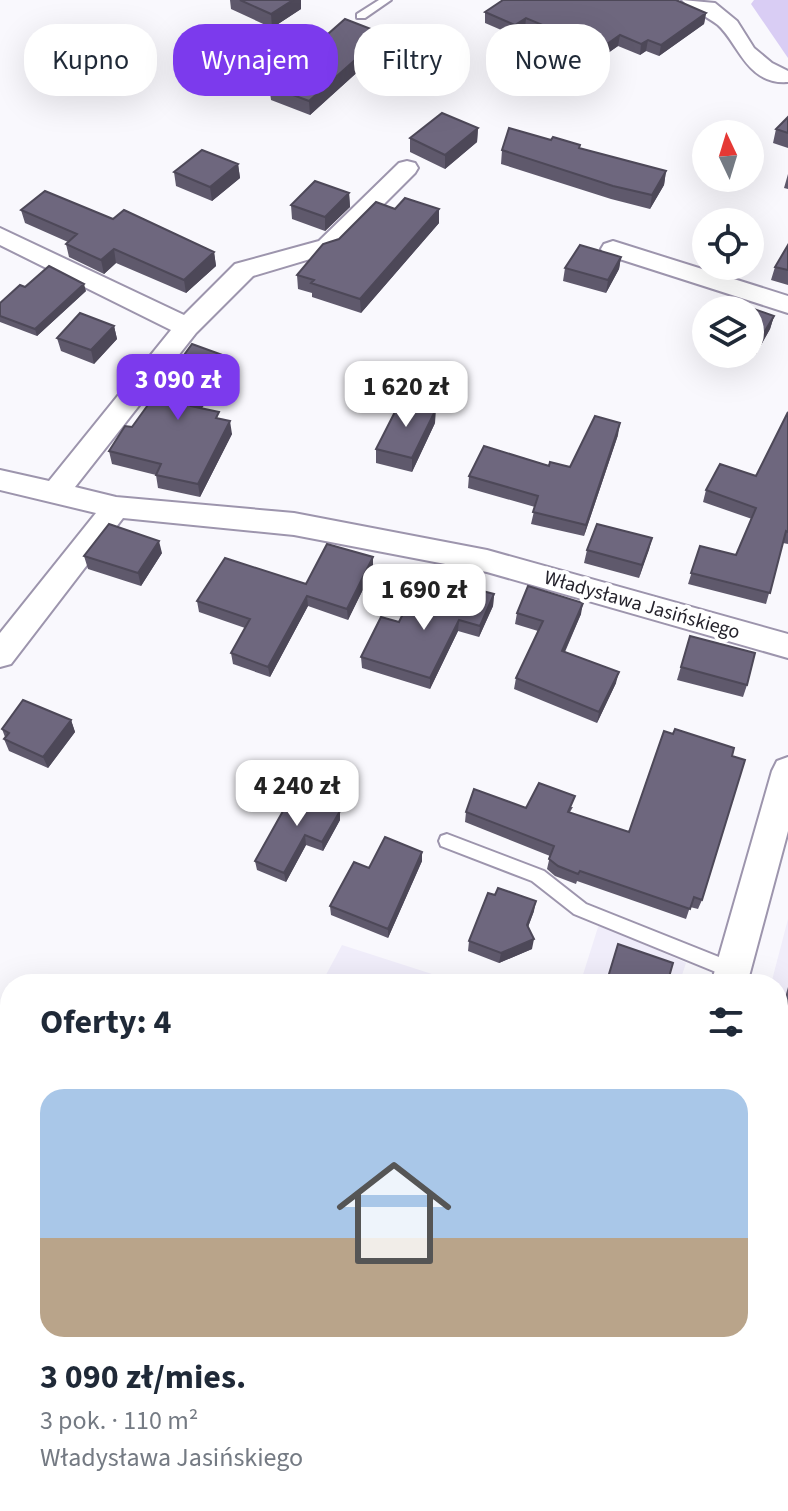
<!DOCTYPE html>
<html lang="pl">
<meta charset="utf-8">
<style>
body{margin:0;font-family:"Source Sans 3",sans-serif;background:#f6f6f7;color:#1f2937;height:100vh;display:flex;flex-direction:column;font-size:30px;white-space:nowrap}
*{box-sizing:border-box;margin:0}
p{font-size:26px;color:#747a83}
.icon{flex:none;width:44px;height:44px;fill:none;stroke:currentColor;stroke-width:2;stroke-linecap:round;stroke-linejoin:round}
.map{position:relative;flex:1;overflow:hidden}
.side{position:absolute;left:0px;top:974px;width:788px;height:538px;display:flex;flex-direction:column;background:#fff;border-radius:32px 32px 0 0;box-shadow:0 8px 32px #0002}
.side>*{flex:none}
.top-card{position:absolute;left:24px;top:24px;width:740px;height:72px;display:flex;gap:16px}
.needle{width:52px;rotate:356deg}
.fabs{position:absolute;left:692px;top:120px;display:grid;gap:16px}
.fabs a{display:grid;place-items:center;width:72px;height:72px;border-radius:50%;background:#fff;box-shadow:0 8px 32px #0002;font-size:40px}
.price{position:absolute;translate:-50% -68px;padding:0 18px;border-radius:16px;background:#fff;color:#222;font-size:26px;line-height:52px;filter:drop-shadow(0 2px 4px #0008)}
.price::after{content:'';position:absolute;left:50%;top:48px;width:24px;height:18px;margin-left:-12px;background:inherit;clip-path:polygon(0 0,100% 0,50% 100%)}
.price.active{background:#7c3aed;color:#fff}
ul{padding:0;list-style:none}
li{display:grid;align-content:center;gap:16px;height:424px;padding:0 40px}
li span{display:grid;place-items:center;height:248px;border-radius:24px;color:#555}
li>.icon{margin-inline-start:auto}
span .icon{width:144px;height:144px;fill:#fffc;stroke-width:1}
li b{font-size:34px}
h2{display:flex;justify-content:space-between;align-items:center;height:96px;padding:0 40px;font-size:34px}
.chip{padding:0 28px;border-radius:32px;background:#fff;box-shadow:0 8px 32px #0002;font-size:28px;line-height:72px}
.chip.active{background:#7c3aed;color:#fff}
.map>svg:first-child{display:block}
</style>
<div class="map">
<svg width="788" height="1511" viewBox="0 0 788 1511">
<rect width="100%" height="100%" fill="#f9f8fd"/>
<path fill="#f0edfa" d="M788,919V1402L778,1399V984H771Z
M599,924L686,963L679,984H580Z
M342,945L463,984H321Z
M282,1502H599V1511H249Z"/>
<path fill="#d9cdf4" d="M754,0H788V58L751,4Z"/>
<g fill="none" stroke-linecap="round" stroke-linejoin="round">
<g stroke="#9d95ad" stroke-width="4">
<path id="lane" d="M379,0H391L365,18H357V14Z
M447,834L544,871L586,904L739,965L742,971L739,977L733,979L574,914L532,881L441,846L439,841L441,836Z
M778,1215L788,1217V1237L778,1235Z"/>
</g>
<g stroke="#9d95ad" stroke-width="4">
<path id="street" d="M682,0L715,3L737,21L754,48L772,63L788,71V82C747,85 739,44 718,25C707,16 690,10 682,0Z
M407,161L415,163L418,168L415,173L337,251L253,276L196,333L75,487L116,497L294,513L487,550L788,634V658L487,572L294,535L123,518L11,664L0,667V633L96,513L0,490V470L49,481L171,330L0,245V228L184,315L235,264L319,241L399,163Z
M613,241L788,296V313L604,254L601,249L604,244Z
M788,757V831L747,984H711L772,771L777,761Z
M778,1415L788,1417V1459L778,1457Z
M101,1502H176L172,1511H97Z
M600,1502H644V1511H600Z"/>
</g>
<use href="#lane" fill="#fff" fill-rule="evenodd"/>
<use href="#street" fill="#fff" fill-rule="evenodd"/>
</g>
<path fill="#5f596c" d="M230,0H301V9L272,28L231,9Z
M485,12L706,13L704,24L659,56L646,51L640,55L618,46L598,60L525,29L515,36L485,23Z
M384,48L310,115L271,100L269,86Z
M788,117V148L773,143L776,129Z
M478,128L477,142L445,169L410,152V138Z
M551,140L580,145V148L666,171L664,185L650,209L611,199L501,164L502,150Z
M238,164L240,178L212,201L176,186L174,172Z
M788,174V189L784,188Z
M349,193L350,207L325,231L292,219L291,205Z
M395,209H439V223L361,313L312,297V293L298,289L297,275L339,239Z
M21,210L113,219L214,252L216,266L186,293L116,263L104,274L69,257L66,244L68,242L25,223Z
M788,245V285L771,280L775,267Z
M621,257L619,269L606,293L563,281L565,268Z
M25,287L86,291L37,336L0,322V303Z
M750,310L774,316L770,329L756,354L750,352Z
M114,326L117,339L94,364L61,351L57,338Z
M230,371L201,409L220,419L232,434L200,497L158,488L156,475L112,464L109,451L132,427Z
M788,412V544L783,543L766,604L688,584L700,546L736,555L752,519L703,502L706,490L756,476Z
M435,423L412,472L376,463V449Z
M618,435L584,536L531,524L535,507L468,488L469,476L549,466L570,467Z
M652,538L639,578L584,563L587,550Z
M162,553L141,586L88,569L84,556Z
M373,569L348,620L308,606L270,677L233,664L231,653L245,628L199,612L197,601L306,584Z
M494,594L493,606L479,637L458,631L430,689L362,668L361,657L399,622L457,609Z
M517,613L581,614L565,652L616,683L597,723L514,689L516,678L538,631L515,624Z
M690,636L747,685L743,697L677,680Z
M71,720L75,732L48,768L9,751L4,739L5,737L2,729Z
M335,801L336,809L340,820L323,851L306,845L286,882L257,870L255,861Z
M573,807L570,812L702,900L698,909L690,907L686,919L577,881L576,884L555,876L547,869L550,856L465,822L466,812L526,808Z
M422,852V861L388,938L331,915L330,906L369,868Z
M534,911L528,927L532,949L499,963L468,951L469,941Z
M788,987V1215L782,1214V1230L788,1231V1402L778,1399V1019L780,1015Z
M681,1502H778L788,1511H681Z"/>
<path fill="#4d4858" d="M293,0H301V9L272,28L271,14Z
M706,13L704,24L659,56L661,45Z
M526,18L525,29L515,36V25Z
M384,34V48L310,115L309,101Z
M620,35L618,46L598,60L600,49Z
M648,40L646,51L640,55L641,44Z
M478,128L477,142L445,169V155Z
M238,164L240,178L212,201L210,187Z
M666,171L664,185L650,209L652,195Z
M349,193L350,207L325,231V217Z
M439,209V223L361,313L360,299Z
M114,249L116,263L104,274L101,260Z
M214,252L216,266L186,293L184,280Z
M621,257L619,269L606,293L608,280Z
M84,284L86,291L37,336L35,329Z
M774,316L770,329L756,354L759,341Z
M114,326L117,339L94,364L91,350Z
M228,357L230,371L193,420L191,406Z
M436,409L435,423L412,472V458Z
M230,421L232,434L200,497L198,484Z
M620,423L618,435L584,536L586,525Z
M652,538L649,550L639,578L642,565Z
M159,541L162,553L141,586L138,573Z
M373,557V569L348,620L347,609Z
M494,594L493,606L479,637L480,626Z
M307,596L308,606L270,677L268,667Z
M583,603L581,614L560,662L562,651Z
M459,620L458,631L430,689V678Z
M619,672L616,683L597,723L599,712Z
M71,720L75,732L48,768L43,757Z
M340,811V820L323,851L322,842Z
M305,835L306,845L286,882L284,873Z
M422,852V861L388,938V929Z
M536,901L534,911L525,935L527,925Z
M534,939L532,949L499,963L501,953Z
M10,1450V1457L0,1459V1452Z"/>
<path fill="#6e677e" stroke="#4d4858" stroke-width="2" d="M240,0H293L271,14Z
M503,0H676L706,13L661,45L648,40L641,44L620,35L600,49L526,18L515,25L485,12Z
M345,19L384,34L309,101L269,86Z
M442,113L478,128L445,155L410,138Z
M788,117V133L776,129Z
M509,128L551,140L553,137L580,145L579,148L666,171L652,195L613,186L502,150Z
M202,150L238,164L210,187L174,172Z
M315,181L349,193L325,217L291,205Z
M45,191L113,219L124,210L214,252L184,280L114,249L101,260L66,244L77,234L21,210Z
M405,198L439,209L360,299L311,283L314,280L297,275L323,244L339,239L376,202L395,209Z
M580,245L621,257L608,280L565,268Z
M788,245V270L775,267Z
M49,266L84,284L35,329L0,316V303L20,285L25,287Z
M734,302L774,316L759,341L750,337V310H729Z
M80,313L114,326L91,350L57,338Z
M192,344L228,357L191,406L219,412L216,418L230,421L198,484L156,475L161,464L109,451L125,426L132,427Z
M401,400L436,409L412,458L376,449Z
M788,412V532L786,531L770,593L691,573L700,546L736,555L756,508L706,490L720,464L756,476Z
M595,416L620,423L586,525L533,512L538,496L469,476L484,446L549,466L550,462L570,467Z
M109,524L159,541L138,573L84,556Z
M597,524L652,538L642,565L587,550Z
M327,544L373,557L347,609L307,596L268,667L231,653L250,619L197,601L225,558L306,584Z
M528,586L583,603L562,651L619,672L599,712L516,678L543,621L517,613Z
M467,587L494,594L480,626L459,620L430,678L361,657L381,617L399,622L411,597L457,609Z
M690,636L755,653L747,685L681,667Z
M23,700L71,720L43,757L4,739L9,733L2,729Z
M675,729L734,748L732,756L745,760L702,900L694,897L690,909L580,871L578,874L558,866L549,859L554,846L466,812L474,789L526,808L539,783L575,796L568,812L629,832L664,731L673,734Z
M297,786L335,801L332,808L340,811L322,842L305,835L284,873L255,861Z
M385,837L422,852L388,929L330,906L354,862L369,868Z
M498,888L536,901L527,925L534,939L501,953L469,941L488,893L495,895Z
M618,944L673,963L667,984H606Z
M788,1000V1207L783,1206L782,1230L788,1231V1395L778,1392V1032L782,1013L784,1014Z
M8,1356H10V1450L0,1452V1359Z
M778,1477L788,1479V1511H688V1502H778Z
M460,1502H602V1511H459Z"/>
<g text-anchor="middle" dominant-baseline="central" stroke-width="8" stroke-linejoin="round" paint-order="stroke">
<g font-size="20" fill="#25232c" stroke="#fff">
<text transform="translate(642 605) rotate(16)">Władysława Jasińskiego</text>
</g>
</g>
</svg>
<div class="fabs">
<a><svg class="needle" viewBox="-14 -14 28 28"><path d="M0-13l5 13h-10z" fill="#e53935"/><path d="M0 13l5-13h-10z" fill="#747a83"/></svg></a>
<a><svg class="icon" aria-label="locate" viewBox="0 0 24 24"><circle cx="12" cy="12" r="6"/><path d="M12 2v4M12 18v4M2 12h4M18 12h4"/></svg></a>
<a><svg class="icon" aria-label="layers" viewBox="0 0 24 24"><path d="M12 4l9 5-9 5-9-5zM3 14l9 5 9-5"/></svg></a>
</div>
<b class="price active" style="left:178px;top:422px">3 090 zł</b>
<b class="price" style="left:406px;top:429px">1 620 zł</b>
<b class="price" style="left:424px;top:632px">1 690 zł</b>
<b class="price" style="left:297px;top:828px">4 240 zł</b>
<div class="top-card">
<a class="chip">Kupno</a>
<a class="chip active">Wynajem</a>
<a class="chip">Filtry</a>
<a class="chip">Nowe</a>
</div>
<section class="side">
<h2>Oferty: 4<svg class="icon" aria-label="filters" viewBox="0 0 24 24"><path d="M4 7h16M4 17h16"/><circle cx="9" cy="7" r="2"/><circle cx="15" cy="17" r="2"/></svg></h2>
<ul>
<li><span style="background:linear-gradient(#a9c7e8 60%,#b9a48a 0)"><svg class="icon" aria-label="home" viewBox="0 0 24 24"><path d="M3 11l9-7 9 7M6 9v11h12V9"/></svg></span><div><b>3 090 zł/mies.</b><p>3 pok. · 110 m²</p><p>Władysława Jasińskiego</p></div></li>
</ul>
</section>
</div>
